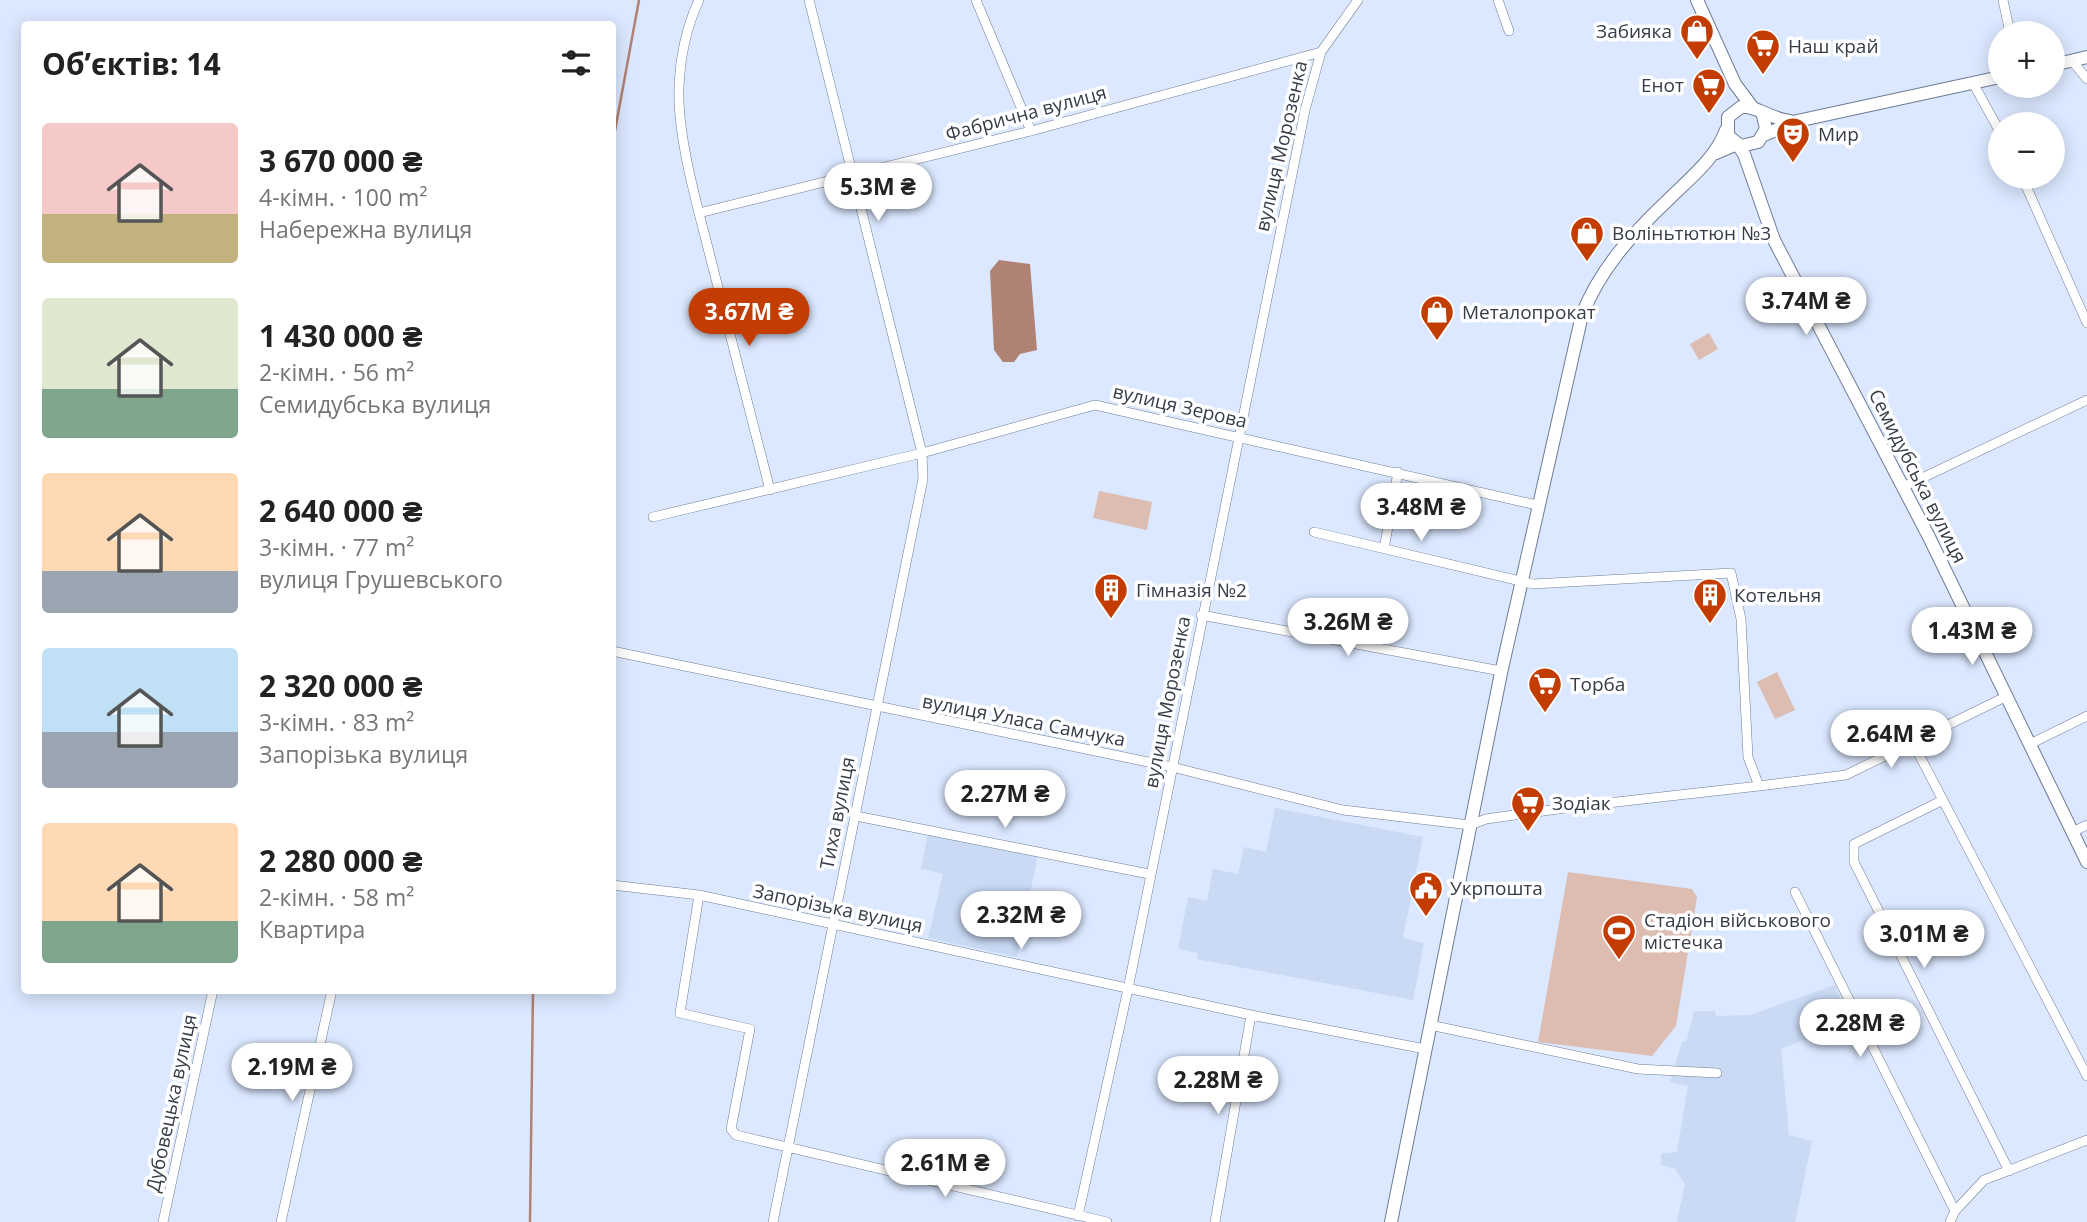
<!DOCTYPE html>
<html lang="uk">
<meta charset="utf-8">
<style>
body{margin:0;font-family:"Open Sans",sans-serif;background:#f2f2f2;color:#222;height:100vh;display:flex;flex-direction:column;font-size:26px;white-space:nowrap}
*{box-sizing:border-box;margin:0}
p{font-size:23px;color:#767676}
.icon{flex:none;width:38px;height:38px;fill:none;stroke:currentColor;stroke-width:2;stroke-linecap:round;stroke-linejoin:round}
.map{position:relative;flex:1;overflow:hidden}
.panel{position:absolute;left:21px;top:21px;width:595px;height:973px;display:flex;flex-direction:column;background:#fff;border-radius:7px;box-shadow:0 4px 18px #0003}
.panel>*{flex:none}
.buttons{position:absolute;left:1988px;top:21px;display:grid;gap:14px}
.buttons a{display:grid;place-items:center;width:77px;height:77px;border-radius:50%;background:#fff;box-shadow:0 4px 18px #0003;font-size:35px}
.price{position:absolute;translate:-50% -60px;padding:0 16px;border-radius:24px;background:#fff;color:#222;font-size:23px;line-height:46px;filter:drop-shadow(0 2px 4px #0008)}
.price::after{content:'';position:absolute;left:50%;top:42px;width:21px;height:16px;margin-left:-10px;background:inherit;clip-path:polygon(0 0,100% 0,50% 100%)}
.price.selected{background:#c33c01;color:#fff}
ul{padding:0;list-style:none}
li{display:flex;align-items:center;gap:21px;height:175px;padding:0 21px}
li span{display:grid;place-items:center;flex:none;width:196px;height:140px;border-radius:7px;color:#555}
li>.icon{margin-inline-start:auto}
span .icon{width:84px;height:84px;fill:#fffc;stroke-width:1}
li b{font-size:30px}
h2{display:flex;justify-content:space-between;align-items:center;height:84px;padding:0 21px;font-size:30px}
.map>svg:first-child{display:block}
</style>
<div class="map">
<svg width="2087" height="1222" viewBox="0 0 2087 1222">
<rect width="100%" height="100%" fill="#dbe8ff"/>
<path fill="#cadaf5" d="M1275,808L1423,837L1403,938L1424,943L1413,1000L1197,959L1198,953L1178,949L1188,897L1207,901L1213,869L1238,874L1244,847L1266,852Z
M928,833L1038,854L1017,957L928,938L943,874L921,869Z
M1835,985L1850,1022L1781,1049L1789,1135L1812,1141L1795,1222H1677L1685,1184L1675,1169L1661,1165V1154L1677,1152L1688,1086L1670,1082L1682,1042L1687,1040L1694,1011H1715L1716,1016L1750,1015Z"/>
<path fill="#ddbcb1" d="M1709,333L1718,349L1699,360L1690,344Z
M1099,491L1152,502L1147,530L1093,518Z
M1777,672L1795,710L1775,719L1757,682Z
M1568,872L1692,889L1697,897L1676,1026L1652,1056L1538,1042Z"/>
<path fill="#b08274" d="M999,260L1030,264L1037,350L1020,354L1014,362H1003L994,350L990,271Z"/>
<g fill="none" stroke-linecap="round" stroke-linejoin="round">
<path stroke="#b08274" stroke-width="2.5" d="M612,147L639,0
M530,1222L533,990"/>
<g stroke="#6d7c95" stroke-width="10">
<path id="street" d="M699,0C686,28 680,57 679,88C677,137 698,208 710,256C730,334 750,412 770,490
M976,0L1031,131
M1498,0L1509,31
M2003,0L2010,33
M2072,61L2087,79
M1973,83L2000,132
M2022,177L2087,323
M699,213L1031,131L1321,52
M1903,487L2087,400
M653,517L922,453L1095,405L1537,505
M1384,549L1398,472
M1201,615L1501,671
M612,651L1172,767L1343,810L1470,825L1486,819L1572,807L1759,786L1748,757L1741,619L1731,573L1533,584L1314,532
M1913,743L2087,1076
M2030,744L2087,716
M1759,786L1846,775L2005,697
M1941,801L1854,844V862L2009,1171
M856,816L1149,874
M2072,832L2087,825
M612,885L699,895L1251,1015L1425,1049
M1795,892L1955,1211
M699,895L680,1013L750,1029L731,1129L736,1135L1107,1222
M1430,1025L1638,1069L1717,1073
M1078,1216L1128,989L1305,110L1321,52L1358,0
M163,1222L213,990
M281,1222L332,990
M773,1222L923,479L922,453L809,0
M1215,1222L1251,1015
M1950,1222L1955,1211L1984,1180L2087,1140"/>
</g>
<g stroke="#6d7c95" stroke-width="14">
<path id="secondary" d="M1697,0L1735,84L1753,108
M2053,65L2087,57
M1763,116L1766,129L1758,142L1741,146L1728,136V117L1741,107C1756,105 1770,119 1790,121
M1764,135L1797,121L2000,77
M1716,153L1737,144L1744,154L1774,240L1929,537L2087,862
M1391,1222L1501,673L1582,315C1600,269 1632,234 1668,200C1689,179 1716,158 1726,130"/>
</g>
<use href="#street" stroke="#fff" stroke-width="9"/>
<use href="#secondary" stroke="#fff" stroke-width="12"/>
</g>
<defs>
<g id="shop-pin" transform="scale(1.75)"><path d="M0 17L-7.5 6A9.5 9.5 0 1 1 7.5 6Z" fill="#c33c01" stroke="#fff"/><path d="M-5-2.5h2.3a2.7 3.5 0 0 1 5.4 0H5L5.5 6h-11ZM-1.5-2.5h3a1.5 2.3 0 0 0-3 0Z" fill="#fff"/></g>
<g id="supermarket-pin" transform="scale(1.75)"><path d="M0 17L-7.5 6A9.5 9.5 0 1 1 7.5 6Z" fill="#c33c01" stroke="#fff"/><path d="M-6-5.5h2.5l.6 2H6L4.5 2H-2.5L-4.4-4H-6ZM-1.5 3.2a1.3 1.3 0 1 0 .1 0ZM3 3.2a1.3 1.3 0 1 0 .1 0Z" fill="#fff"/></g>
<g id="theatre-pin" transform="scale(1.75)"><path d="M0 17L-7.5 6A9.5 9.5 0 1 1 7.5 6Z" fill="#c33c01" stroke="#fff"/><path d="M-5-5.5Q0-4 5-5.5V0Q5 5 0 6Q-5 5-5 0ZM-3.3-2.5H-1v1.5H-3.3ZM1-2.5H3.3v1.5H1ZM-2.8 1Q0 5.5 2.8 1Z" fill="#fff"/></g>
<g id="building-pin" transform="scale(1.75)"><path d="M0 17L-7.5 6A9.5 9.5 0 1 1 7.5 6Z" fill="#c33c01" stroke="#fff"/><path d="M-4-6H4V6H1V3H-1V6H-4ZM-2.5-4.3h1.7v1.8h-1.7ZM.8-4.3h1.7v1.8H.8ZM-2.5-1h1.7V.8h-1.7ZM.8-1h1.7V.8H.8Z" fill="#fff"/></g>
<g id="civic-pin" transform="scale(1.75)"><path d="M0 17L-7.5 6A9.5 9.5 0 1 1 7.5 6Z" fill="#c33c01" stroke="#fff"/><path d="M-.6-6.5H3V-4.5H.6V-3L4-1V1h2V6H-6V1h2V-1L-.6-3ZM-1.2 2.5V6h2.4V2.5Z" fill="#fff"/></g>
<g id="stadium-pin" transform="scale(1.75)"><path d="M0 17L-7.5 6A9.5 9.5 0 1 1 7.5 6Z" fill="#c33c01" stroke="#fff"/><path d="M0-5a6.5 5 0 1 0 0 10a6.5 5 0 1 0 0-10ZM-3.5-1.8h7v3.6h-7Z" fill="#fff"/></g>
</defs>
<g fill-rule="evenodd">
<use href="#shop-pin" x="1697" y="31"/>
<use href="#supermarket-pin" x="1763" y="46"/>
<use href="#supermarket-pin" x="1709" y="85"/>
<use href="#theatre-pin" x="1793" y="134"/>
<use href="#shop-pin" x="1587" y="233"/>
<use href="#shop-pin" x="1437" y="312"/>
<use href="#building-pin" x="1111" y="590"/>
<use href="#building-pin" x="1710" y="595"/>
<use href="#supermarket-pin" x="1545" y="684"/>
<use href="#supermarket-pin" x="1528" y="803"/>
<use href="#civic-pin" x="1426" y="888"/>
<use href="#stadium-pin" x="1619" y="931"/>
</g>
<g text-anchor="middle" dominant-baseline="central" stroke-width="7" stroke-linejoin="round" paint-order="stroke">
<g font-size="19" fill="#363c48" stroke="#fff" text-anchor="start">
<text x="1672" y="31" text-anchor="end">Забияка</text>
<text x="1788" y="46">Наш край</text>
<text x="1684" y="85" text-anchor="end">Енот</text>
<text x="1818" y="134">Мир</text>
<text x="1612" y="233">Воліньтютюн №3</text>
<text x="1462" y="312">Металопрокат</text>
<text x="1136" y="590">Гімназія №2</text>
<text x="1734" y="595">Котельня</text>
<text x="1570" y="684">Торба</text>
<text x="1552" y="803">Зодіак</text>
<text x="1450" y="888">Укрпошта</text>
<text x="1644" y="920">Стадіон військового<tspan x="1644" dy="22">містечка</tspan></text>
</g>
<g font-size="19" fill="#363c48" stroke="#fff">
<text transform="translate(1026 113) rotate(-15)">Фабрична вулиця</text>
<text transform="translate(1281 146) rotate(-77)">вулиця Морозенка</text>
<text transform="translate(1180 406) rotate(13)">вулиця Зерова</text>
<text transform="translate(1918 476) rotate(63)">Семидубська вулиця</text>
<text transform="translate(1167 702) rotate(-79)">вулиця Морозенка</text>
<text transform="translate(1024 720) rotate(11)">вулиця Уласа Самчука</text>
<text transform="translate(837 813) rotate(-79)">Тиха вулиця</text>
<text transform="translate(838 908) rotate(12)">Запорізька вулиця</text>
<text transform="translate(171 1103) rotate(-78)">Дубовецька вулиця</text>
</g>
</g>
</svg>
<div class="buttons">
<a>+</a>
<a>−</a>
</div>
<b class="price" style="left:878px;top:223px">5.3M ₴</b>
<b class="price" style="left:1806px;top:337px">3.74M ₴</b>
<b class="price selected" style="left:749px;top:348px">3.67M ₴</b>
<b class="price" style="left:1421px;top:543px">3.48M ₴</b>
<b class="price" style="left:1348px;top:658px">3.26M ₴</b>
<b class="price" style="left:1972px;top:667px">1.43M ₴</b>
<b class="price" style="left:1891px;top:770px">2.64M ₴</b>
<b class="price" style="left:1005px;top:830px">2.27M ₴</b>
<b class="price" style="left:1021px;top:951px">2.32M ₴</b>
<b class="price" style="left:1924px;top:970px">3.01M ₴</b>
<b class="price" style="left:1860px;top:1059px">2.28M ₴</b>
<b class="price" style="left:292px;top:1103px">2.19M ₴</b>
<b class="price" style="left:1218px;top:1116px">2.28M ₴</b>
<b class="price" style="left:945px;top:1199px">2.61M ₴</b>
<section class="panel">
<h2>Об’єктів: 14<svg class="icon" aria-label="filters" viewBox="0 0 24 24"><path d="M4 7h16M4 17h16"/><circle cx="9" cy="7" r="2"/><circle cx="15" cy="17" r="2"/></svg></h2>
<ul>
<li><span style="background:linear-gradient(#f6c9c9 65%,#c2b280 0)"><svg class="icon" aria-label="home" viewBox="0 0 24 24"><path d="M3 11l9-7 9 7M6 9v11h12V9"/></svg></span><div><b>3 670 000 ₴</b><p>4-кімн. · 100 m²</p><p>Набережна вулиця</p></div></li>
<li><span style="background:linear-gradient(#dfe7d0 65%,#7fa58c 0)"><svg class="icon" aria-label="home" viewBox="0 0 24 24"><path d="M3 11l9-7 9 7M6 9v11h12V9"/></svg></span><div><b>1 430 000 ₴</b><p>2-кімн. · 56 m²</p><p>Семидубська вулиця</p></div></li>
<li><span style="background:linear-gradient(#ffd9b3 70%,#9aa5b1 0)"><svg class="icon" aria-label="home" viewBox="0 0 24 24"><path d="M3 11l9-7 9 7M6 9v11h12V9"/></svg></span><div><b>2 640 000 ₴</b><p>3-кімн. · 77 m²</p><p>вулиця Грушевського</p></div></li>
<li><span style="background:linear-gradient(#bfe0f5 60%,#9aa5b1 0)"><svg class="icon" aria-label="home" viewBox="0 0 24 24"><path d="M3 11l9-7 9 7M6 9v11h12V9"/></svg></span><div><b>2 320 000 ₴</b><p>3-кімн. · 83 m²</p><p>Запорізька вулиця</p></div></li>
<li><span style="background:linear-gradient(#ffd9b3 70%,#7fa58c 0)"><svg class="icon" aria-label="home" viewBox="0 0 24 24"><path d="M3 11l9-7 9 7M6 9v11h12V9"/></svg></span><div><b>2 280 000 ₴</b><p>2-кімн. · 58 m²</p><p>Квартира</p></div></li>
</ul>
</section>
</div>
